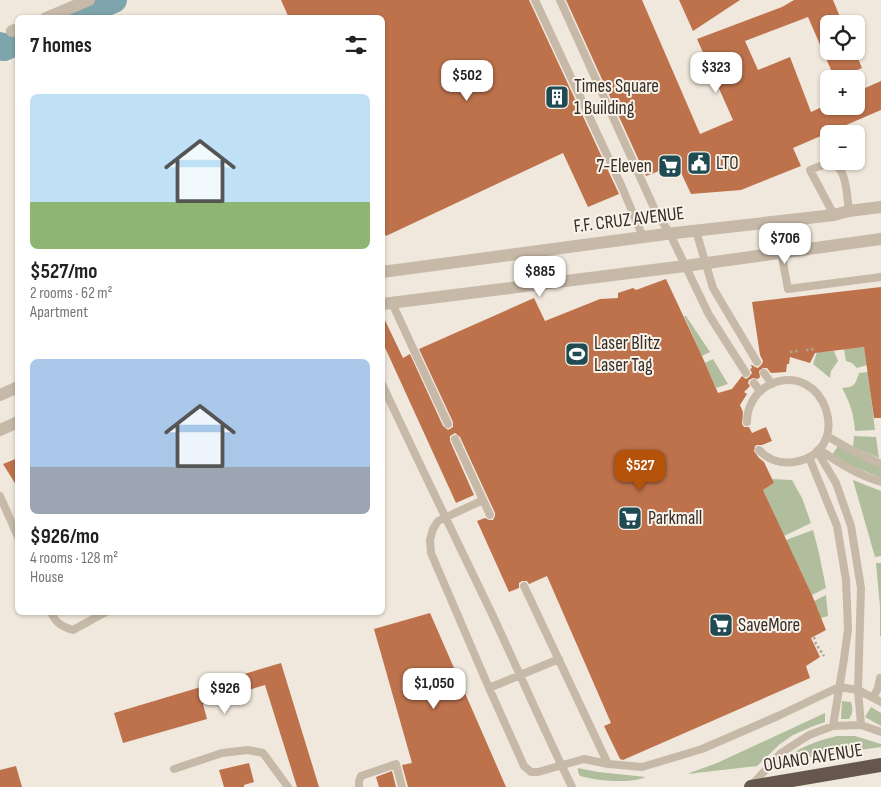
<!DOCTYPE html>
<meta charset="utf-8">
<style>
body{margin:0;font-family:"Sofia Sans Condensed",sans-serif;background:#f6f6f6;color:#222;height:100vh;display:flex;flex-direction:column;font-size:19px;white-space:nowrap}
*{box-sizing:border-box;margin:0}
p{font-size:16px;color:#767676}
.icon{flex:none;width:28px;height:28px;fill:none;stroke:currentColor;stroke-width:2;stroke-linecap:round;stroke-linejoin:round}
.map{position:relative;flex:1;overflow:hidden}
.drawer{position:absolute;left:15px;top:15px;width:370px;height:600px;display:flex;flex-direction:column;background:#fff;border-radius:8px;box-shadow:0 1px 4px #0004}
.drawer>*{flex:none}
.buttons{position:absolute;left:820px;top:15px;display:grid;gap:10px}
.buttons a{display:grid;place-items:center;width:45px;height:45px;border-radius:8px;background:#fff;box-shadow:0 1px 4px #0004;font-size:25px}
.price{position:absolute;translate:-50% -42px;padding:0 11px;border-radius:10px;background:#fff;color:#222;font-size:16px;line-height:32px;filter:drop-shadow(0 1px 2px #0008)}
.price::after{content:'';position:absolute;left:50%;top:30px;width:15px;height:11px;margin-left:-8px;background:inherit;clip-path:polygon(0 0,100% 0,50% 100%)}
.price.selected{background:#b45309;color:#fff}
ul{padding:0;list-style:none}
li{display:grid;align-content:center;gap:10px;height:265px;padding:0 15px}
li span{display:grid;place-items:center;height:155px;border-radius:8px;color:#555}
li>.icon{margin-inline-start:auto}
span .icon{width:90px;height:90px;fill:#fffc;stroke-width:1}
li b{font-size:21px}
h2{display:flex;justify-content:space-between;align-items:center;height:60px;padding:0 15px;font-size:21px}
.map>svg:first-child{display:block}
</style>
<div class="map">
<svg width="881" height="787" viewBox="0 0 881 787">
<rect width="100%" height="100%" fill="#f0e8dc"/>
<path fill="#b0be9d" d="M684,316H686L710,352L702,356Z
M864,347L867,365L857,368L852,363L846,361L844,349Z
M834,351L838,361L831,371L830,378L813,364L817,352Z
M713,359L728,384L716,388L705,363Z
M868,372L875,430L855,431C854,415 850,402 842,388C855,387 855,385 859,373Z
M854,436L876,437L879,458L853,447Z
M838,446L881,466V478L847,464L832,455Z
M772,479L792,480L802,498L811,523L784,536L763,490L774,483Z
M853,480L881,491V556L875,557Z
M813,530L819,553L826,588L812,595L786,540Z
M876,563H881V636H880V607Z
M826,595L828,616L821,618L814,601Z
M842,701L851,702C853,710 853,713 849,719H841Z
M871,707L881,713V726L865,717Z
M825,713V722L811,727L793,735L780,744L757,766L687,774L717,763Z
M837,736H855L881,744V747L782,761C799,747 816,741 837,736Z
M578,768L598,772L646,777C628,784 599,781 580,776L578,772Z"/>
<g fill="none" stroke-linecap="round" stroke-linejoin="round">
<path stroke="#7da5ab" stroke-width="26" d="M74,18L114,0
M0,45L4,48L18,42"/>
</g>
<path fill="#bd724c" d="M281,0H529L619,194L588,207L563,153L386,236L382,228V18H289Z
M566,0H642L700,134L733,120L697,39L782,7L794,0H833L843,24H829V51H855L862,68L835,79L808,17L745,41L758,70L790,57L811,112L824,106H856V92L881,81V110L793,148L801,166L741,190L691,194L677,164L646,176Z
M679,0H740L693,31Z
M666,279L702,356L718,393L732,389L742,376L746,379L749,377L752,373L750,369L752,368L751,365H752L755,367L758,368L762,364L763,361L760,355L752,302L881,287V418H874L864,347L815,353L810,363L790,357L789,364H787L786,372L771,373L767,368H763L759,371L760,377L758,379L753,378L749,380L748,383L750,386L744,392L747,394L740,405L743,412L742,424L744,427H749L752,433L766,427L772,441L762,445H757L755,446L754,451L759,458L764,462L774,483L763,490L812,595L826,630L811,638L820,657L806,666L810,678L623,760L620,759L604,726L611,723L547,576L529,584L527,581H522L519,583V588L509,592L477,521L485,518L489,520H493L495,516V513L460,437L455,433L450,436V441L474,495L456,503L382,341V314L403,358L410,354L443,426L448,430L453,427V422L419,349L534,298L545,321L600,299L618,298V293L633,288L636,290Z
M18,458V488L3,464Z
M430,613L506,787H408L402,765L412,763L374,629Z
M281,663L319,787H297L265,685L203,704L207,719L123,743L114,713Z
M249,763L254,782L244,785V787H224L219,770Z
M16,766L22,787H0V770Z
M392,771L396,787H379L376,777Z"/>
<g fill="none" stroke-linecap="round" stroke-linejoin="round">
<path stroke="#b3a393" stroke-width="2.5" stroke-dasharray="2.5 2.5" stroke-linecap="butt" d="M806,350L814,349
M790,352L798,351
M814,637L816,644L824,656"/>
<path stroke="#c7b9a8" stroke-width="8" d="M535,0L622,187L643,237
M560,0L655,210L670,234L709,315L746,373
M834,215L810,170C816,168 823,164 829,164C847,162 847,198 849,211
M696,231L713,288L757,362
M781,252L788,289L881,277
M392,303L448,424
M764,373L772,384
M754,383L760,391
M382,384C418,461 455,537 492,614C519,672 544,730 572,787
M747,422C747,407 755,392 769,385C826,358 856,453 794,462C781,464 768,460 759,450
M827,436L853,451L881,464
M455,439L490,515
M819,449C838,463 858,475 881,482
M817,451L836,483L851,526L861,588L858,690L861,725
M809,457L837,526L846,580L848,629L844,659L833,726
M0,496L18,537
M483,500L438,521L433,529L430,540L431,553L489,688L524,766L531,772H538L584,759L608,764L642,767L702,749L778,716L839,687L858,690L881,702
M524,586L608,764
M51,612C55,623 63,627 73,630L106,612
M489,688L559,659
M873,698L878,688L880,678
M174,769L222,753L248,750L263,753L288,787
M751,786L781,753L809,735L833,726L861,725L881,732
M359,787V781L361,776L396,764L402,787"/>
<path stroke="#c7b9a8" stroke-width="12" d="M46,18L89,0
M12,31L18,29"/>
<path stroke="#c7b9a8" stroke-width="12" d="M382,272L666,234L834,215L849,211L881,207
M382,304L685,266L881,239
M0,395L18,387
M0,430L18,422"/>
<path stroke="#65574d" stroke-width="14" d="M751,787L881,765"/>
</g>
<defs>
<g id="building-square" transform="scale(1.25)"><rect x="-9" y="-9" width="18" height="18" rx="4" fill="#214b53" stroke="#f8f2e8"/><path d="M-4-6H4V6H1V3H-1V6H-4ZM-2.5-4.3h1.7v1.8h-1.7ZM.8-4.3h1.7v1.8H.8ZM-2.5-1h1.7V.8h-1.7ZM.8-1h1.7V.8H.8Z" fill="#fff"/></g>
<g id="civic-square" transform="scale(1.25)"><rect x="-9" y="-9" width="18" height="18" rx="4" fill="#214b53" stroke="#f8f2e8"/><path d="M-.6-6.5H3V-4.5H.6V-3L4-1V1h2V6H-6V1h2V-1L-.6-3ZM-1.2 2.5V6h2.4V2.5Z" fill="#fff"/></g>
<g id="supermarket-square" transform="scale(1.25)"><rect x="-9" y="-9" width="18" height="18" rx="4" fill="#214b53" stroke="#f8f2e8"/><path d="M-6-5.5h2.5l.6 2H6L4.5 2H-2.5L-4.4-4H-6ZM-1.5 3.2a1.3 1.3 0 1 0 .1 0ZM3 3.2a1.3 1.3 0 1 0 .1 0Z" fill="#fff"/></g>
<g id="stadium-square" transform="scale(1.25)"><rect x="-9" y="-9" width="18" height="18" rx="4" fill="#214b53" stroke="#f8f2e8"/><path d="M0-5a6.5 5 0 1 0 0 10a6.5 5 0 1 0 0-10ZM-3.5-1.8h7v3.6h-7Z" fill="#fff"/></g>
</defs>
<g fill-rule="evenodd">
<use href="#building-square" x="557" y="97"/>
<use href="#civic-square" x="699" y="163"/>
<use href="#supermarket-square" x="670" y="166"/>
<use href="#stadium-square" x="577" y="354"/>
<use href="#supermarket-square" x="630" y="518"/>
<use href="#supermarket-square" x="721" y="625"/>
</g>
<g text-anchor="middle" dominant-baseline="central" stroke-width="4" stroke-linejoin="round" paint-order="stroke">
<g font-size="19" fill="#352d28" stroke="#f8f2e8" text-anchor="start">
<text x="574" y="86">Times Square<tspan x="574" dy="22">1 Building</tspan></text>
<text x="716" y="163">LTO</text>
<text x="652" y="166" text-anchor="end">7-Eleven</text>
<text x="594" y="343">Laser Blitz<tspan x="594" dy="22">Laser Tag</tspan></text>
<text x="648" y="518">Parkmall</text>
<text x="738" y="625">SaveMore</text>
</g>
<g font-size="19" fill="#352d28" stroke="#f8f2e8">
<text transform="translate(629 220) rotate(-7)">F.F. CRUZ AVENUE</text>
<text transform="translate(813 758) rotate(-9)">OUANO AVENUE</text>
</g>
</g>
</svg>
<div class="buttons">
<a><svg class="icon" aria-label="locate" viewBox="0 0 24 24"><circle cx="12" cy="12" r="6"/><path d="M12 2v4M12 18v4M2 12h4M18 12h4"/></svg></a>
<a>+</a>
<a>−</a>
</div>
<b class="price" style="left:716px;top:94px">$323</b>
<b class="price" style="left:467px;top:102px">$502</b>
<b class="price" style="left:785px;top:265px">$706</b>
<b class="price" style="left:540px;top:298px">$885</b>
<b class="price selected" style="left:640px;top:492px">$527</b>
<b class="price" style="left:434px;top:710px">$1,050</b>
<b class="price" style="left:225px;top:715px">$926</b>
<section class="drawer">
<h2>7 homes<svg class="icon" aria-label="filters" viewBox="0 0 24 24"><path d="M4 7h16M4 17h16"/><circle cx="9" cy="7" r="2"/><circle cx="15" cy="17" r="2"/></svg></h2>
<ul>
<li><span style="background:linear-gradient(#bfe0f5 70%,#8fb573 0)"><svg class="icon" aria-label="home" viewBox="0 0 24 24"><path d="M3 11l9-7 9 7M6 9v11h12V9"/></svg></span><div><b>$527/mo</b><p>2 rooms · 62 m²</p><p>Apartment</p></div></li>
<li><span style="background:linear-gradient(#a9c7e8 70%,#9aa5b1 0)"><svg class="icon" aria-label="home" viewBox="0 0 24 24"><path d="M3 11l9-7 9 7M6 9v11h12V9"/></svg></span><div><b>$926/mo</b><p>4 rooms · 128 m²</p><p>House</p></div></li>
</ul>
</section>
</div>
